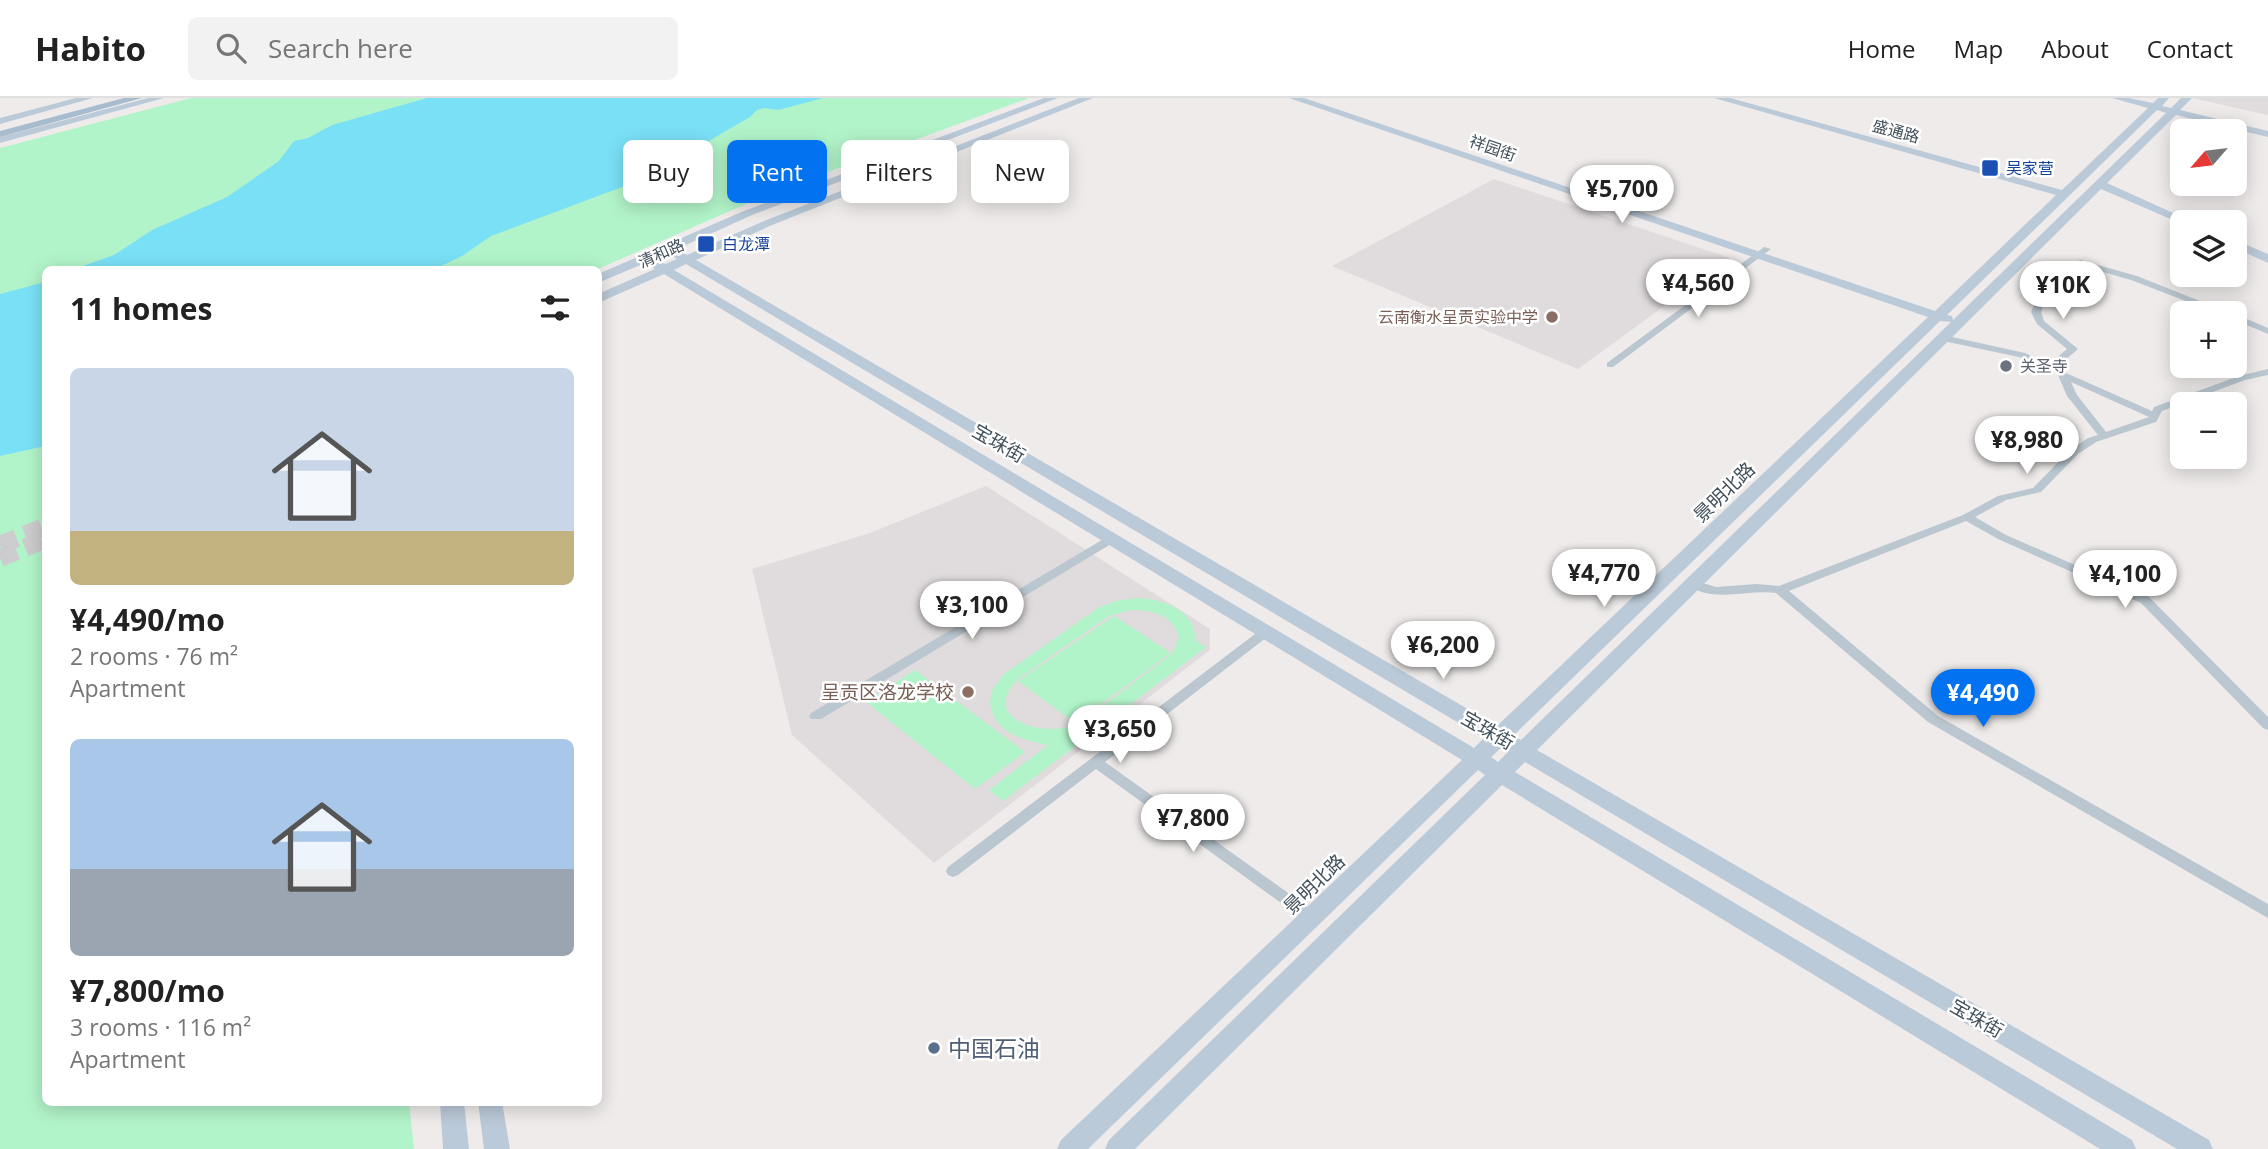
<!DOCTYPE html>
<meta charset="utf-8">
<style>
body{margin:0;font-family:"Open Sans","Noto Sans SC",sans-serif;background:#f2f2f2;color:#222;height:100vh;display:flex;flex-direction:column;font-size:26px;white-space:nowrap}
*{box-sizing:border-box;margin:0}
p{font-size:23px;color:#767676}
.icon{flex:none;width:38px;height:38px;fill:none;stroke:currentColor;stroke-width:2;stroke-linecap:round;stroke-linejoin:round}
.map{position:relative;flex:1;overflow:hidden}
.drawer{position:absolute;left:42px;top:168px;width:560px;height:840px;display:flex;flex-direction:column;background:#fff;border-radius:10px;box-shadow:0 4px 18px #0003}
.drawer>*{flex:none}
.top-card{position:absolute;left:623px;top:42px;width:665px;height:63px;display:flex;gap:14px}
.needle{width:46px;rotate:242deg}
.buttons{position:absolute;left:2170px;top:21px;display:grid;gap:14px}
.buttons a{display:grid;place-items:center;width:77px;height:77px;border-radius:10px;background:#fff;box-shadow:0 4px 18px #0003;font-size:35px}
.price{position:absolute;translate:-50% -60px;padding:0 16px;border-radius:24px;background:#fff;color:#222;font-size:23px;line-height:46px;filter:drop-shadow(0 2px 4px #0008)}
.price::after{content:'';position:absolute;left:50%;top:42px;width:21px;height:16px;margin-left:-10px;background:inherit;clip-path:polygon(0 0,100% 0,50% 100%)}
.price.selected{background:#0372f1;color:#fff}
ul{padding:0;list-style:none}
li{display:grid;align-content:center;gap:14px;height:371px;padding:0 28px}
li span{display:grid;place-items:center;height:217px;border-radius:10px;color:#555}
li>.icon{margin-inline-start:auto}
span .icon{width:126px;height:126px;fill:#fffc;stroke-width:1}
li b{font-size:30px}
h2{display:flex;justify-content:space-between;align-items:center;height:84px;padding:0 28px;font-size:30px}
.chip{padding:0 24px;border-radius:10px;background:#fff;box-shadow:0 4px 18px #0003;font-size:24px;line-height:63px}
.chip.selected{background:#0372f1;color:#fff}
header{display:flex;align-items:center;gap:42px;box-sizing:border-box;height:98px;padding:0 35px;background:#fff;border-bottom:2px solid #e0e0e0}
header strong{font-size:33px}
nav{display:flex;gap:38px;margin-inline-start:auto;font-size:24px}
.search{width:490px;height:63px;background:#f2f2f2;display:flex;align-items:center;gap:18px;box-sizing:border-box;padding:0 24px;border-radius:10px;color:#767676;font-size:26px}
.map>svg:first-child{display:block}
</style>
<header>
<strong>Habito</strong>
<div class="search"><svg class="icon" aria-label="search" viewBox="0 0 24 24"><circle cx="10" cy="10" r="6"/><path d="M15 15l6 6"/></svg>Search here</div>
<nav><a>Home</a><a>Map</a><a>About</a><a>Contact</a></nav>
</header>
<div class="map">
<svg width="2268" height="1051" viewBox="0 0 2268 1051">
<rect width="100%" height="100%" fill="#efebeb"/>
<path fill="#e0dcdd" d="M2192,0H2268V17Z
M1494,81L1730,160L1578,271L1332,168Z
M986,388L1210,531V552L934,765L792,637L752,471L870,435Z"/>
<path fill="#b2f4c9" fill-rule="evenodd" d="M191,0H1029L771,95L598,171L46,172V1004L409,1005L414,1051H0V50Z
M1136,500C1162,501 1195,511 1196,543L1206,549L1003,703L989,692L1048,647C1023,642 993,635 990,604L993,590L1004,576L1098,510L1115,503ZM1130,512C1151,511 1174,517 1179,540L1172,556L1080,625C1044,642 978,621 1018,581L1109,518Z
M1114,518L1171,555L1075,625L1018,583Z
M915,572L1025,654L975,691L866,604Z"/>
<path fill="#7ae0f6" d="M427,0H823L778,12L765,10L757,12L750,19L707,44L699,55L654,77L491,138L462,158L439,169V171H74L114,157L152,132L227,99L279,63L294,43L308,40L332,27Z
M45,184V348L0,358V196Z"/>
<g fill="none" stroke-linecap="round" stroke-linejoin="round">
<path stroke="#ccccce" stroke-width="18" stroke-dasharray="18 9" stroke-linecap="butt" d="M0,447L46,428
M0,460L46,441"/>
<path fill="#bac7d0" fill-rule="evenodd" d="M1764,149L1771,151L1613,269H1607V265Z
M2080,162L2137,178L2230,215H2217L2131,182L2082,168L2071,179L2053,184L2041,214L2044,223L2078,251L2053,272H2047L2019,259L1943,243L1938,240L1943,237L2025,255L2049,266L2067,251L2037,226L2031,214L2046,180L2065,175Z
M2235,216L2268,230V236L2235,222Z
M2268,271V277L2245,282L2162,313L2156,324L2096,344L2078,356L2041,394L2006,402L1975,419L2006,437L2149,499L2268,619V632L2263,630L2141,505L1998,441L1966,423L1789,493L1938,618L2268,806V820L1928,624L1776,495C1748,491 1710,506 1687,486L1693,482L1716,489L1757,486L1779,488L1963,417L1998,398L2033,390L2070,352L2088,340L2098,337L2067,298L2058,277L2060,275H2066L2152,313L2154,309L2239,278ZM2071,284L2149,319L2106,334L2077,297Z
M1112,436L1118,440L1116,443L821,621H811L809,618L811,615Z
M1267,529L1273,533L1271,536L1105,664L1316,815L1319,819L1316,823L1311,825L1306,823L1096,671L958,777L953,779L948,777L946,773L948,769L1263,530Z"/>
<path fill="#bbcad8" fill-rule="evenodd" d="M76,0H93L0,26V20Z
M148,0H164L0,45V39Z
M1044,0H1058L752,117L677,151L687,157L764,123L1079,0H1093L772,127L696,162L1497,628L1928,219L1289,0H1304L1935,213L2056,97L1714,0H1730L2062,92L2148,10L2112,0H2129L2153,5L2158,0H2169L2162,8L2171,10L2181,0H2192L2180,12L2268,33V39L2176,17L2107,85L2193,124L2182,126L2101,91L1537,652L2209,1042L2213,1051H2177L1525,664L1515,674L2132,1042L2136,1051H2100L1502,687L1135,1051H1105L1109,1042L1485,677L1478,672L1088,1051H1057L1061,1042L1462,662L664,176L598,205V196L655,171L645,165L598,185V176L744,113ZM2157,12L2166,15L1953,222L1952,218L1947,217ZM667,155L677,161L665,166L655,160ZM686,166L1484,640L1474,650L674,172ZM1940,223L1951,224L1521,642L1513,638ZM1501,650L1508,654L1498,664L1491,659Z
M2235,142L2268,156V165L2235,150Z
M440,1004H464L469,1051H443Z
M478,1004H502L510,1051H484Z"/>
<path fill="#a7bccf" fill-rule="evenodd" d="M124,0H142L0,39V33Z"/>
</g>
<g fill="#1a4fb4" stroke="#fff" stroke-width="2.5">
<rect x="1981" y="61" width="18" height="18" rx="3.5"/>
<rect x="697" y="137" width="18" height="18" rx="3.5"/>
</g>
<g fill="#8d6e63" stroke="#fff" stroke-width="2.5">
<circle cx="1552" cy="219" r="7"/>
<circle cx="968" cy="594" r="7"/>
</g>
<circle fill="#6b7280" stroke="#fff" stroke-width="2.5" cx="2006" cy="268" r="7"/>
<circle fill="#5c6f8a" stroke="#fff" stroke-width="2.5" cx="934" cy="950" r="7"/>
<g text-anchor="middle" dominant-baseline="central" stroke-width="5" stroke-linejoin="round" paint-order="stroke">
<g font-size="16" fill="#42505b" stroke="#fff">
<text transform="translate(1896 33) rotate(15)">盛通路</text>
<text transform="translate(1493 50) rotate(19)">祥园街</text>
<text transform="translate(661 155) rotate(-24)">清和路</text>
</g>
<g font-size="16" fill="#164399" stroke="#fff" text-anchor="start">
<text x="2006" y="70">吴家营</text>
<text x="722" y="146">白龙潭</text>
</g>
<g font-size="16" fill="#785e54" stroke="#fff" text-anchor="end">
<text x="1538" y="219">云南衡水呈贡实验中学</text>
</g>
<g font-size="16" fill="#5b616d" stroke="#fff" text-anchor="start">
<text x="2020" y="268">关圣寺</text>
</g>
<g font-size="19" fill="#42505b" stroke="#fff">
<text transform="translate(999 345) rotate(30)">宝珠街</text>
<text transform="translate(1724 394) rotate(-44)">景明北路</text>
<text transform="translate(1488 632) rotate(30)">宝珠街</text>
<text transform="translate(1314 786) rotate(-44)">景明北路</text>
<text transform="translate(1977 920) rotate(30)">宝珠街</text>
</g>
<g font-size="19" fill="#785e54" stroke="#fff" text-anchor="end">
<text x="954" y="594">呈贡区洛龙学校</text>
</g>
<g font-size="23" fill="#4e5e75" stroke="#fff" text-anchor="start">
<text x="948" y="950">中国石油</text>
</g>
</g>
</svg>
<div class="buttons">
<a><svg class="needle" viewBox="-14 -14 28 28"><path d="M0-13l5 13h-10z" fill="#e53935"/><path d="M0 13l5-13h-10z" fill="#767676"/></svg></a>
<a><svg class="icon" aria-label="layers" viewBox="0 0 24 24"><path d="M12 4l9 5-9 5-9-5zM3 14l9 5 9-5"/></svg></a>
<a>+</a>
<a>−</a>
</div>
<b class="price" style="left:1622px;top:127px">¥5,700</b>
<b class="price" style="left:1698px;top:221px">¥4,560</b>
<b class="price" style="left:2063px;top:223px">¥10K</b>
<b class="price" style="left:2027px;top:378px">¥8,980</b>
<b class="price" style="left:1604px;top:511px">¥4,770</b>
<b class="price" style="left:2125px;top:512px">¥4,100</b>
<b class="price" style="left:972px;top:543px">¥3,100</b>
<b class="price" style="left:1443px;top:583px">¥6,200</b>
<b class="price selected" style="left:1983px;top:631px">¥4,490</b>
<b class="price" style="left:1120px;top:667px">¥3,650</b>
<b class="price" style="left:1193px;top:756px">¥7,800</b>
<div class="top-card">
<a class="chip">Buy</a>
<a class="chip selected">Rent</a>
<a class="chip">Filters</a>
<a class="chip">New</a>
</div>
<section class="drawer">
<h2>11 homes<svg class="icon" aria-label="filters" viewBox="0 0 24 24"><path d="M4 7h16M4 17h16"/><circle cx="9" cy="7" r="2"/><circle cx="15" cy="17" r="2"/></svg></h2>
<ul>
<li><span style="background:linear-gradient(#c9d6e8 75%,#c2b280 0)"><svg class="icon" aria-label="home" viewBox="0 0 24 24"><path d="M3 11l9-7 9 7M6 9v11h12V9"/></svg></span><div><b>¥4,490/mo</b><p>2 rooms · 76 m²</p><p>Apartment</p></div></li>
<li><span style="background:linear-gradient(#a9c7e8 60%,#9aa5b1 0)"><svg class="icon" aria-label="home" viewBox="0 0 24 24"><path d="M3 11l9-7 9 7M6 9v11h12V9"/></svg></span><div><b>¥7,800/mo</b><p>3 rooms · 116 m²</p><p>Apartment</p></div></li>
</ul>
</section>
</div>
